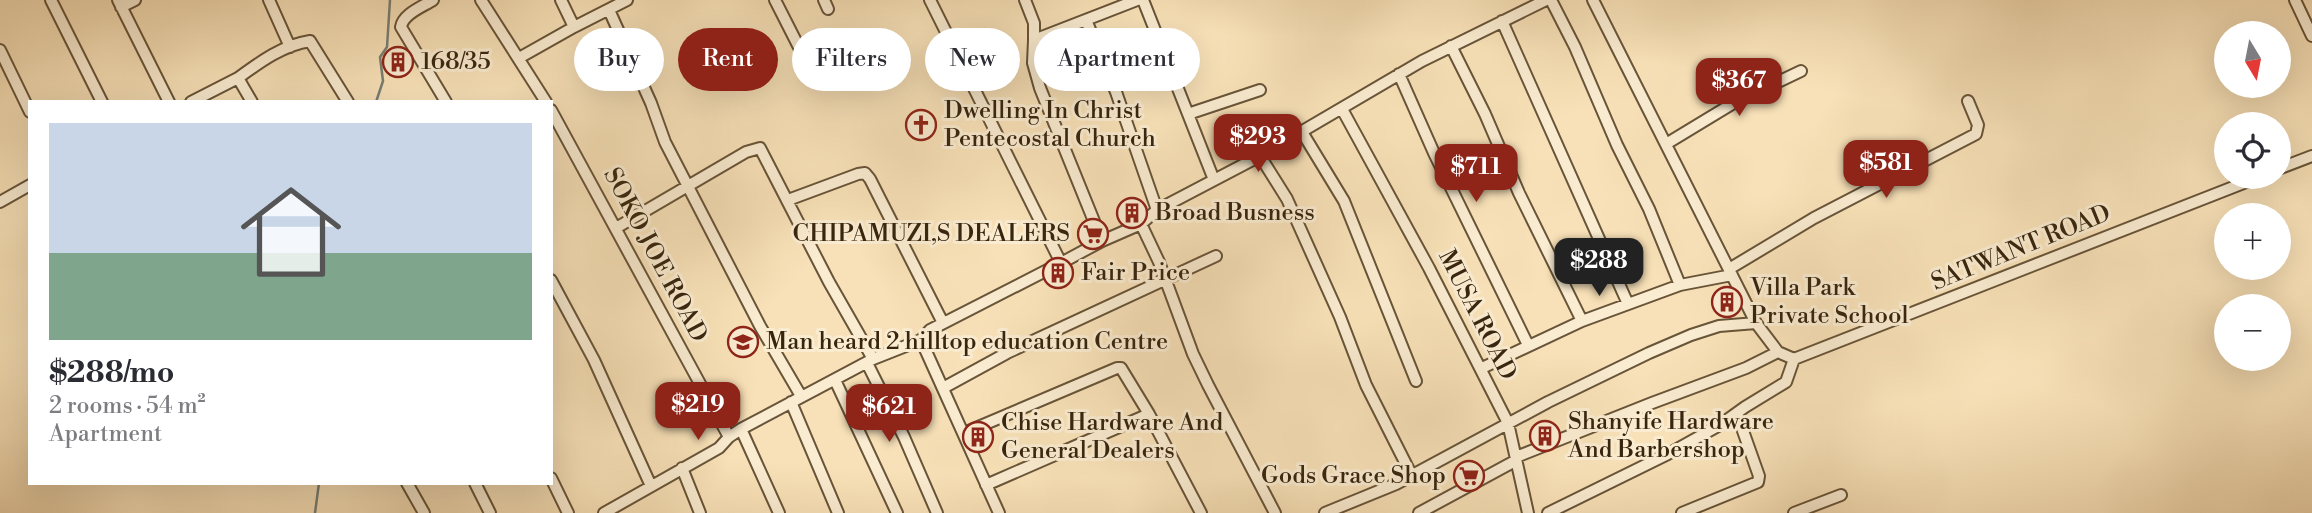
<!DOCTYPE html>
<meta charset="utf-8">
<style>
body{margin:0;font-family:"Libre Bodoni",serif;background:#f7f7f7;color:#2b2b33;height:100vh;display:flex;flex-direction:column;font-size:26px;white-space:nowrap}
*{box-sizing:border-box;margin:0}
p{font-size:23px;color:#7c7c81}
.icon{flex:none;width:38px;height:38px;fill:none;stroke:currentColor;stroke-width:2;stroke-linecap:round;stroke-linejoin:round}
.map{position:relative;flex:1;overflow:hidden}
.sheet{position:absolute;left:28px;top:100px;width:525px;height:385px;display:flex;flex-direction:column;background:#fff;border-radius:0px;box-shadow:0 7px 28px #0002}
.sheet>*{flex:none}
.hud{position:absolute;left:574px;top:28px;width:665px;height:63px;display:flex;gap:14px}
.needle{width:46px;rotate:170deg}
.tools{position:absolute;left:2214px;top:21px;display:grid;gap:14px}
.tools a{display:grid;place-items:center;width:77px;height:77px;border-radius:50%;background:#fff;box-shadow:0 7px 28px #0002;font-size:35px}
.price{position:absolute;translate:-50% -60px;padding:0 16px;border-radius:14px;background:#8f2418;color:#fff;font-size:23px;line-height:46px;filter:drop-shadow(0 2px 4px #0008)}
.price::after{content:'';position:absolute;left:50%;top:42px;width:21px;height:16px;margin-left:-10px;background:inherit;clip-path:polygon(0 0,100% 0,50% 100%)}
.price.selected{background:#222;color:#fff}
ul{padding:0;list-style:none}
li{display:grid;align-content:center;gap:14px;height:371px;padding:0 21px}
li+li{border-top:2px solid #e1e1e2}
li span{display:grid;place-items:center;height:217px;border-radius:0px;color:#555}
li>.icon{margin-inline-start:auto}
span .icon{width:126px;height:126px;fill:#fffc;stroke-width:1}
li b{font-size:30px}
.pill{padding:0 24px;border-radius:32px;background:#fff;box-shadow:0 7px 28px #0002;font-size:24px;line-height:63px}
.pill.selected{background:#8f2418;color:#fff}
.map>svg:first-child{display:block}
</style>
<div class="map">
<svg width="2312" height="513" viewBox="0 0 2312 513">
<rect width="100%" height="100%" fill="#f8e1b8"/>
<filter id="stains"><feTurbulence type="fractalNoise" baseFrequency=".00286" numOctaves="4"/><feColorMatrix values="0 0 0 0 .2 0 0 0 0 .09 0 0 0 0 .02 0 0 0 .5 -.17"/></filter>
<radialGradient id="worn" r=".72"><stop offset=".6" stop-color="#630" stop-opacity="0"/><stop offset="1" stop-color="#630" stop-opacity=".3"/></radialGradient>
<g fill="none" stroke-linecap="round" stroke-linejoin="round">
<path stroke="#787f75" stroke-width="2.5" d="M376,102L383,81L380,57L387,47L390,0
M315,513L319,483"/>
<g stroke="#685438" stroke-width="14">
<path id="minor" d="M51,0L102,102
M118,0L169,102
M269,0L290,47
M433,0C422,7 403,14 401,27L446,102
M481,0L546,102
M775,0L806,61
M824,0L828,9
M1025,0L1034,23V40L1137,0
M1143,0L1188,114L1260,90
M1551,0L1575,47L1617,145L1649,209L1680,285
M1593,0L1756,323L1778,352L1794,359L2259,177
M2295,0L2312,36
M121,7L135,0
M609,10L651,103L665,142L760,326L801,396
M1086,20L1116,92L1157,210L1260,156L1422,61L1546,0
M1502,21L1628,304
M574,27L627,0
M1034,40L1033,63L1040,88L1102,241
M1451,46L1485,114L1519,193L1582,321
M0,50L30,112
M519,58L574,27L561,0
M1399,74L1434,153L1528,345
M238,78C260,62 283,45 310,41L348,102
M191,102L238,78L252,102
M1342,109L1429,268L1508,423L1528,513
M551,110L729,437L741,429L779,513
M1188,114L1214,180
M1302,132L1344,201L1416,381
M1666,144L1732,104L1801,71
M1260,156L1287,199L1340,317L1366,385L1411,474
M2278,169L2312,156
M788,200L858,174L865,173L870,179L943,323
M0,202L30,185
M1141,224L1159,262L1193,354L1208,385L1275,513
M616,228L746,152L760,148L829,282L873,359
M1061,263L1102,241L1141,224L1157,210
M1729,269L1814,218L1976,134L1978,125L1968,101
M551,280L594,360L651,486
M921,340L999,513
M867,363L904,437L937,513
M1482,368L1582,321L1680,285L1732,275
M835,380L897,513
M943,388L1007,353L1216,256
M791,402L838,513
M741,429L873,359L921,340L930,330L1061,263L930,0
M964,433L1117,368H1121L1149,414L1201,513
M1516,457L1652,403L1746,368L1778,352
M682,468L700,513
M551,478L568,513
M407,483L424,513
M475,483L490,513
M986,485L1149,414
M604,513L719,448L729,437
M1325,513L1396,484L1548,402L1649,353L1691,335L1719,326L1756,323
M1419,513L1515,461
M1548,513L1668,454L1720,425L1745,407L1786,382L1794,359
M1682,513L1758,482L1759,476L1737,414
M1794,513L1841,495"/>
</g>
<use href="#minor" stroke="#faecd1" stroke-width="10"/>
</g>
<defs>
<g id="building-ring" transform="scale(1.575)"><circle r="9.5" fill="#faecd1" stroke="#8f2418" stroke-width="1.5"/><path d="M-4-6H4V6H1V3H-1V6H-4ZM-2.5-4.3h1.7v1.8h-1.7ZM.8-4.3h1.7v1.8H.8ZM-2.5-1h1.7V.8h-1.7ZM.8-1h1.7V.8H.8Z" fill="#8f2418"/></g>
<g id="church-ring" transform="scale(1.575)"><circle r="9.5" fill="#faecd1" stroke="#8f2418" stroke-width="1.5"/><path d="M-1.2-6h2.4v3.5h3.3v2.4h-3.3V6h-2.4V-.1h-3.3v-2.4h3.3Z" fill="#8f2418"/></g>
<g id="supermarket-ring" transform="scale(1.575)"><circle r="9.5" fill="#faecd1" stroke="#8f2418" stroke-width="1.5"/><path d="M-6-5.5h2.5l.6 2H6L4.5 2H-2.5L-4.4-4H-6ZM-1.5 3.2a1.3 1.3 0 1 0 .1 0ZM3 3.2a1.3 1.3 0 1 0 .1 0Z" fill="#8f2418"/></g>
<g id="school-ring" transform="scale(1.575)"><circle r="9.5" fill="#faecd1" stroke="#8f2418" stroke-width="1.5"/><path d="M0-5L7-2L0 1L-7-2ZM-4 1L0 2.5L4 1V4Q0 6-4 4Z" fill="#8f2418"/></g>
</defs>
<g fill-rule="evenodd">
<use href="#building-ring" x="398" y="62"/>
<use href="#church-ring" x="921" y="125"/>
<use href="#building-ring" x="1132" y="213"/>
<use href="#supermarket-ring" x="1093" y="234"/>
<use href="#building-ring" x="1058" y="273"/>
<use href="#building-ring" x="1727" y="302"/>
<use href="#school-ring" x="743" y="342"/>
<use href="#building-ring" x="1545" y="436"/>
<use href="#building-ring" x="978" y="437"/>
<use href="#supermarket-ring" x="1469" y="476"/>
</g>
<g text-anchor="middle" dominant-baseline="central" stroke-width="6" stroke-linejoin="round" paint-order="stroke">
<g font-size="24" fill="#38250e" stroke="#faecd1" text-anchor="start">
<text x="421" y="62">168/35</text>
<text x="944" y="111">Dwelling In Christ<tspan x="944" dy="28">Pentecostal Church</tspan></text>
<text x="1155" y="213">Broad Busness</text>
<text x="1070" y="234" text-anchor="end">CHIPAMUZI,S DEALERS</text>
<text x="1081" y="273">Fair Price</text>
<text x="1750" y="288">Villa Park<tspan x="1750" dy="28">Private School</tspan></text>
<text x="766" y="342">Man heard 2 hilltop education Centre</text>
<text x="1568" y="422">Shanyife Hardware<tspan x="1568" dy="28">And Barbershop</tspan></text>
<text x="1001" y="423">Chise Hardware And<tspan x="1001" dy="28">General Dealers</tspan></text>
<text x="1446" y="476" text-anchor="end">Gods Grace Shop</text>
</g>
<g font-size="24" fill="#38250e" stroke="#faecd1">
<text transform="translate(2021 248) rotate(-22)">SATWANT ROAD</text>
<text transform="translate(655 255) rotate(62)">SOKO JOE ROAD</text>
<text transform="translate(1477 315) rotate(63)">MUSA ROAD</text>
</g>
</g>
<rect width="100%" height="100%" filter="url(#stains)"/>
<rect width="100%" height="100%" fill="url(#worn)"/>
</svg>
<div class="tools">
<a><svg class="needle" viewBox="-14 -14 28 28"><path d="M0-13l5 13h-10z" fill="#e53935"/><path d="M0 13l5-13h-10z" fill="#7c7c81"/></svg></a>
<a><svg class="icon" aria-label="locate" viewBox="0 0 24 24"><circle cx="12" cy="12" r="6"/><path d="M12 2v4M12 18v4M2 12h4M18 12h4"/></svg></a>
<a>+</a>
<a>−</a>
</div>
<b class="price" style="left:1739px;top:118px">$367</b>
<b class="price" style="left:1258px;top:174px">$293</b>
<b class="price" style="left:1886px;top:200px">$581</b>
<b class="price" style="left:1476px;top:204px">$711</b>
<b class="price selected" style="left:1599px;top:298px">$288</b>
<b class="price" style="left:698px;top:442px">$219</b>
<b class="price" style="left:889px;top:444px">$621</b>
<div class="hud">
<a class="pill">Buy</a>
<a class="pill selected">Rent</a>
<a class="pill">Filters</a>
<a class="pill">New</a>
<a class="pill">Apartment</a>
</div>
<section class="sheet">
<ul>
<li><span style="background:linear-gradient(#c9d6e8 60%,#7fa58c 0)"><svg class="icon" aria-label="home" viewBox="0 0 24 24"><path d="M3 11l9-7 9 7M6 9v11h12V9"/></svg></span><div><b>$288/mo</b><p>2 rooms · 54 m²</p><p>Apartment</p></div></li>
</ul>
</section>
</div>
